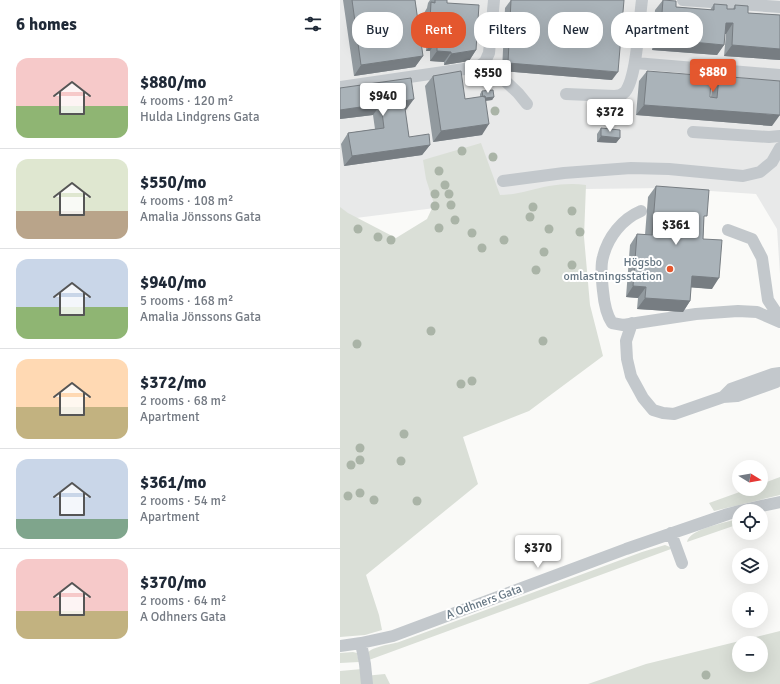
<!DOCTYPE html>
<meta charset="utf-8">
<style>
body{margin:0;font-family:Signika,sans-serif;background:#f6f6f7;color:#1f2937;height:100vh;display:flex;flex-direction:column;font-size:15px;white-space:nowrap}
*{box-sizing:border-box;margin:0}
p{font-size:13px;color:#747a83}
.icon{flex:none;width:22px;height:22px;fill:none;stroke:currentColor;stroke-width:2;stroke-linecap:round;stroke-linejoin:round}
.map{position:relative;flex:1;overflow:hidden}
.side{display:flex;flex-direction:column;background:#fff;width:340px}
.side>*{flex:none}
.banner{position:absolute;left:12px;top:12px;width:368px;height:36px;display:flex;gap:8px}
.needle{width:26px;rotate:101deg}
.controls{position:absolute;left:392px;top:460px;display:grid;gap:8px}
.controls a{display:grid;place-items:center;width:36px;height:36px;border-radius:50%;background:#fff;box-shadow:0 4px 16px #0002;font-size:20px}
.price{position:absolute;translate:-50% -34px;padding:0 9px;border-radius:4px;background:#fff;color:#222;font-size:13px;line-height:26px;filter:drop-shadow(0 1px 2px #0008)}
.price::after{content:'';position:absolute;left:50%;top:24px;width:12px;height:9px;margin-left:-6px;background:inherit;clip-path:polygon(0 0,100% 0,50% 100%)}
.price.on{background:#e4572e;color:#fff}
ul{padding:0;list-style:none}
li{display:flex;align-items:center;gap:12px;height:100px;padding:0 16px}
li+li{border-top:1px solid #e0e1e3}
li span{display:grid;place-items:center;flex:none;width:112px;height:80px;border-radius:12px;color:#555}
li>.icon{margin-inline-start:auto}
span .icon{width:48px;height:48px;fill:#fffc;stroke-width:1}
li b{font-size:17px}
h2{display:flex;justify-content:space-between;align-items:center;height:48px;padding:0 16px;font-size:17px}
.pill{padding:0 14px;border-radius:16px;background:#fff;box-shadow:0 4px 16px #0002;font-size:14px;line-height:36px}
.pill.on{background:#e4572e;color:#fff}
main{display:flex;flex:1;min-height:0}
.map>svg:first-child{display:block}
</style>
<main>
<section class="side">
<h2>6 homes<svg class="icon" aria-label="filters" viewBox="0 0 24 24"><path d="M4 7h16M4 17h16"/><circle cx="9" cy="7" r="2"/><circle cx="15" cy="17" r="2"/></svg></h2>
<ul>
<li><span style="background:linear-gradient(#f6c9c9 60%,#8fb573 0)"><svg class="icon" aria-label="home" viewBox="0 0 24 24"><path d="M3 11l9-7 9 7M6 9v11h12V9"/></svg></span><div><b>$880/mo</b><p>4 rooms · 120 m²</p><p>Hulda Lindgrens Gata</p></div></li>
<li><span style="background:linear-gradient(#dfe7d0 65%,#b9a48a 0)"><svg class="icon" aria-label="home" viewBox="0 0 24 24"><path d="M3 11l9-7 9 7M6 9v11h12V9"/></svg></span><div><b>$550/mo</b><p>4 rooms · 108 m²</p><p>Amalia Jönssons Gata</p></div></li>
<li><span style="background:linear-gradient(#c9d6e8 60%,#8fb573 0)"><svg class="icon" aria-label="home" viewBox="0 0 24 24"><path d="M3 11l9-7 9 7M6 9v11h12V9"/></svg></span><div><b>$940/mo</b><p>5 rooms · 168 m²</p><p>Amalia Jönssons Gata</p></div></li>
<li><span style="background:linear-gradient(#ffd9b3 60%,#c2b280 0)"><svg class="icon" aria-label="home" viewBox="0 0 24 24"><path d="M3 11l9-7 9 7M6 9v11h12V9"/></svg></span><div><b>$372/mo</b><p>2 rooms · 68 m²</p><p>Apartment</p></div></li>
<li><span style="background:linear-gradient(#c9d6e8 75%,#7fa58c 0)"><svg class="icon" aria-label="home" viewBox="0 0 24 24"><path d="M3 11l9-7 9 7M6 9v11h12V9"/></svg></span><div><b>$361/mo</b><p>2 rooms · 54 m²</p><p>Apartment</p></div></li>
<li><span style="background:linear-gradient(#f6c9c9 65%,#c2b280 0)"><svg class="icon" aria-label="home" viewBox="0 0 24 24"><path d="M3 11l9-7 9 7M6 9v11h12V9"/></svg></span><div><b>$370/mo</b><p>2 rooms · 64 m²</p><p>A Odhners Gata</p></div></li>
</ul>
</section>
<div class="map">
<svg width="440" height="684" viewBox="0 0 440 684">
<rect width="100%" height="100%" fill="#fafaf8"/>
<path fill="#e8e9e9" d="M0,0H440V274L437,229L416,194L325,188L246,189L0,220Z"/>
<path fill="#dadfd7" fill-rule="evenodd" d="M141,143L160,195C177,195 192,189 209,186C221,184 234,183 246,185L244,237L250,305L263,356L189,411L123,437L138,484L26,575L39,615L42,630L25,635L0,637V207L8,213L56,238L87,219L94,204L86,179L83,160Z
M440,477V495L374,511L369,503L408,489H421V484Z
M399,519V524L347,542C349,529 387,522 399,519Z
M325,545L330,547L331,549L29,660C29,659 28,655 28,653C30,647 53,644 59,642L302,552Z
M440,631V684H248L306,664ZM399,643H421V665H399Z
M13,652L17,653L19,662L0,663V653Z
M22,669L24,676L45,674L50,684H0V671Z"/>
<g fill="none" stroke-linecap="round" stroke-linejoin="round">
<path stroke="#c3c8cc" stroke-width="12" d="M343,0L440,7
M145,62L178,93L187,104
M295,63L440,75
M0,87L138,67L145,62L149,53L154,0
M226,94L274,96C278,96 282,95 285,92C297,77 299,21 302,0
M353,132L429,137L440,136
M163,181L224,173L291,168L329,169L403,176L420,172L432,162L440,148
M301,211C282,219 268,237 263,257C260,267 262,281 263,291C264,302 266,314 272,323L283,325L356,314L398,311L417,312L440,322
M388,230L412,239L422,258L428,300L440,318
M292,323L286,341L287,359L291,376L303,398L313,410L323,413L334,414L383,397L397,396L436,382L440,378
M383,397L391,389L433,374L440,373
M399,511L440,502
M331,533L342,563
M21,643L25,664L27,684
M0,646L21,643L53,636L286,549L388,514L399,511"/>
</g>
<g fill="#aab4a7">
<circle cx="155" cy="111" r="4.5"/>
<circle cx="122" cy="151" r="4.5"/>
<circle cx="153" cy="157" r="4.5"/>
<circle cx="99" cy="171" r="4.5"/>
<circle cx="105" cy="185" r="4.5"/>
<circle cx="95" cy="194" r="4.5"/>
<circle cx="109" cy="194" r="4.5"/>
<circle cx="111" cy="205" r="4.5"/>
<circle cx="95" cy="206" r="4.5"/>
<circle cx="193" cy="207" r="4.5"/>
<circle cx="232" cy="211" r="4.5"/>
<circle cx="190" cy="217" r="4.5"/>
<circle cx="115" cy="220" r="4.5"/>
<circle cx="99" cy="228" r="4.5"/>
<circle cx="18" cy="229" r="4.5"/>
<circle cx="209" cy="229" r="4.5"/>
<circle cx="240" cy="232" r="4.5"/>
<circle cx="132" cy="233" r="4.5"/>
<circle cx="38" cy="237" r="4.5"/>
<circle cx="51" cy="240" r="4.5"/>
<circle cx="164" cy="240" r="4.5"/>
<circle cx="142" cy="248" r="4.5"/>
<circle cx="204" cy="252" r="4.5"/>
<circle cx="232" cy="265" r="4.5"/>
<circle cx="196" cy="270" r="4.5"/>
<circle cx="91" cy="331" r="4.5"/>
<circle cx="203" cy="341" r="4.5"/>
<circle cx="17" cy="344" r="4.5"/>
<circle cx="132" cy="381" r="4.5"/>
<circle cx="121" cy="384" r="4.5"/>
<circle cx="64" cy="434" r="4.5"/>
<circle cx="20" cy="448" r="4.5"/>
<circle cx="20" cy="460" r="4.5"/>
<circle cx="61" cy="461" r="4.5"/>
<circle cx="11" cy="465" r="4.5"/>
<circle cx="20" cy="493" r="4.5"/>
<circle cx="8" cy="496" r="4.5"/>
<circle cx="34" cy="500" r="4.5"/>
<circle cx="77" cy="501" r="4.5"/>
<circle cx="366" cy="675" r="4.5"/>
</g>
<path fill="#929a9f" d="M3,0H75L83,56L75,67L14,76Z
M90,0H107V3L136,50L129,61L104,65V62L90,61V51H86L87,32H83L84,13L87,8L88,3Z
M171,0L272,80L162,71L165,8Z
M323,0L336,7L370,10L374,4L387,9H393L395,5L408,13L440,15V60L384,56L386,34H385L384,45L377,55L312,50L315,10Z
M307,71L370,97H371L372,87L379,76L432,126L296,115L299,81Z
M93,76L125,99L140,97V94L142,91L154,97L152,100L146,101L142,135L93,142L85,86Z
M0,88L66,110H65L69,137L90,145L82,155L4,166L1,144L8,133L35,129L33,115L0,119Z
M261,128L280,138L276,143L257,142V134Z
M316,186L364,220L363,239L372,289L351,287L350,301L343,312L297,309L298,298L286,297L290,245L297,234L305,235L308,197Z"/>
<path fill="#777d82" d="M90,21L95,22L87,32H83Z
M386,23H393L386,34L378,33Z
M320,39L384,45L377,55L312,50Z
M94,40H97L90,51H86Z
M392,45L440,49V60L384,56Z
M136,50L129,61L104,65L111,54Z
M97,51L111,52L104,62L90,61Z
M83,56L75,67L14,76L21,65Z
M168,63L278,72L272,80L162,71Z
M154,97L152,100L141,101L143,98Z
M74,99L66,110L56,111L64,101Z
M41,104L33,115L0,119V110Z
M304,105L440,115L432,126L296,115Z
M149,124L142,135L93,142L101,131Z
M261,136L280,138L276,143L257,142Z
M90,145L82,155L4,166L12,156Z
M352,276L379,278L372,289L345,287Z
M293,286L306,287L298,298L286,297Z
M305,298L350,301L343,312L297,309Z"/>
<path fill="#aab3b9" stroke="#777d82" d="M12,0H75L83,56L21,65Z
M95,0H107V3L139,5L136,50L111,54V52L97,51V40H94L95,22L90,21L91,2L95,3Z
M171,0H284L278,72L168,63Z
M323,0L336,1V7L374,10V4L387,5V9H395V5L408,6V13L440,15V49L392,45L393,23H386L384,45L320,39Z
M121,71L125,99L145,96L149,124L101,131L93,76Z
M307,71L371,76L370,97L377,98L379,76L440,81V115L304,105Z
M71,78L74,99L64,101L69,137L89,134L90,145L12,156L8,133L44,128L41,104L0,110V88Z
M153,90L154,97L145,98V96L143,97L142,91Z
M261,128L280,130V138L261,136Z
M316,186L369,190L367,216H364L363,239L382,240L379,278L352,276L350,301L305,298L306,287L293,286L297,234L312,235Z"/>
<circle fill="#e4572e" stroke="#fff" stroke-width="1.5" cx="330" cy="269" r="4"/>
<g text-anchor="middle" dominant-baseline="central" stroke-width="4" stroke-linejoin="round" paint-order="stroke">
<g font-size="12" fill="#657683" stroke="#fff" text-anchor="end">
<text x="322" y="262">Högsbo<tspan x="322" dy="14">omlastningsstation</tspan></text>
</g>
<g font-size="12" fill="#657683" stroke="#fff">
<text transform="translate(144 602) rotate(-20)">A Odhners Gata</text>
</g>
</g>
</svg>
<div class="controls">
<a><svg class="needle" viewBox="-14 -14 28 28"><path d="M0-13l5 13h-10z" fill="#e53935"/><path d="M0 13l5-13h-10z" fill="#747a83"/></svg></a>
<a><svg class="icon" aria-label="locate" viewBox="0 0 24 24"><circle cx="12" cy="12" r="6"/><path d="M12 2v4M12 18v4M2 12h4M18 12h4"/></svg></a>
<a><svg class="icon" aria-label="layers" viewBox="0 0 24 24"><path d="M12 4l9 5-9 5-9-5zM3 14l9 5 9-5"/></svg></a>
<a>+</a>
<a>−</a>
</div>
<b class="price on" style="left:373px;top:93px">$880</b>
<b class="price" style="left:148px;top:94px">$550</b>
<b class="price" style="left:43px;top:117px">$940</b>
<b class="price" style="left:270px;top:133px">$372</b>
<b class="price" style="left:336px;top:246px">$361</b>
<b class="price" style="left:198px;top:569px">$370</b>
<div class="banner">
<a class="pill">Buy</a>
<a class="pill on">Rent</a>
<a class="pill">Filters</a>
<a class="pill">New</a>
<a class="pill">Apartment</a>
</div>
</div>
</main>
